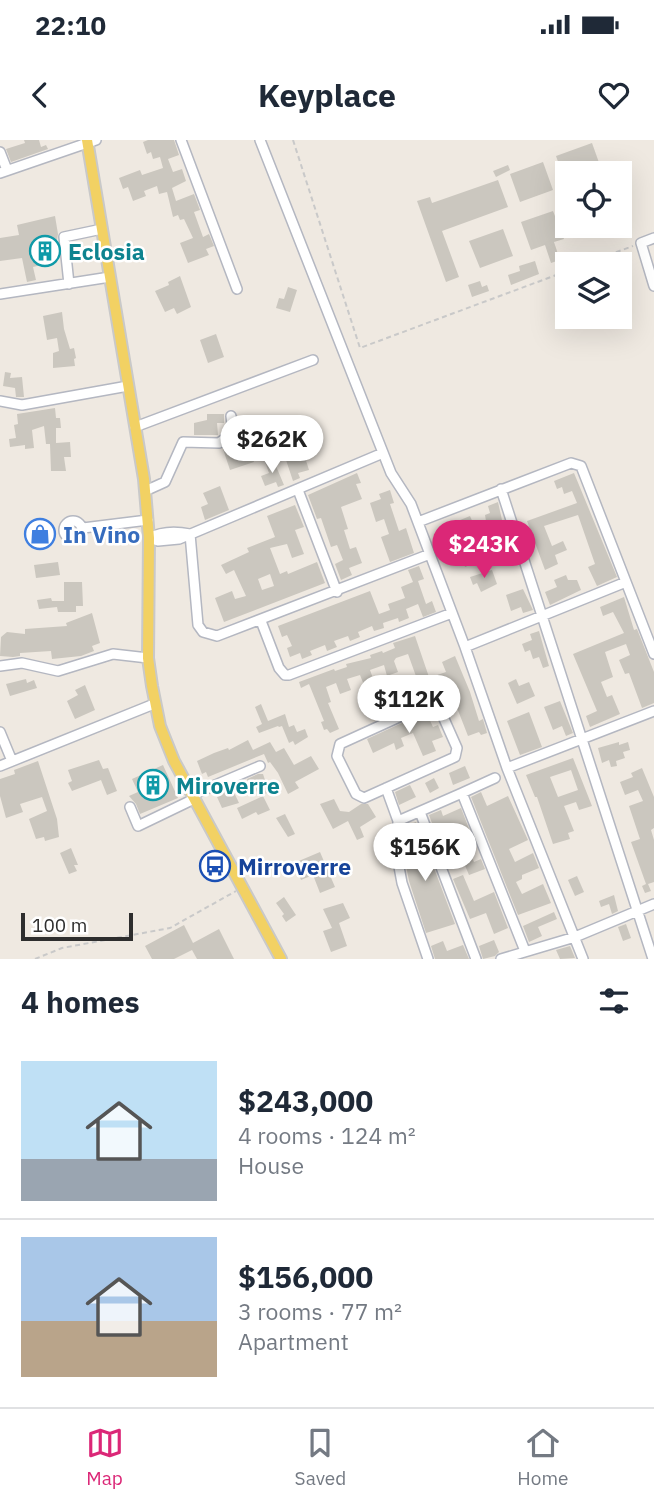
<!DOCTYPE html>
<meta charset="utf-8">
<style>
body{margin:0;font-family:"IBM Plex Sans",sans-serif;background:#f6f6f7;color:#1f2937;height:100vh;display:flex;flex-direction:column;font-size:26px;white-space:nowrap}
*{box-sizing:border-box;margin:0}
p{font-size:23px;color:#747a83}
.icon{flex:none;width:38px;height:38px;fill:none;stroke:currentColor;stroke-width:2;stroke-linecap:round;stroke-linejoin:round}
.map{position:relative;height:819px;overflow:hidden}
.sheet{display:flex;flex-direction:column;background:#fff;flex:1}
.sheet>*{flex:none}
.tools{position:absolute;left:555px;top:21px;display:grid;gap:14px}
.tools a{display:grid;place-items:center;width:77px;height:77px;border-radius:0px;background:#fff;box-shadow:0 7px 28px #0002;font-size:35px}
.scale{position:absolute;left:21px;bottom:18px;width:112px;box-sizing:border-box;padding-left:7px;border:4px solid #2e2e2e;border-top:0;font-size:19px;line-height:24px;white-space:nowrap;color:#2e2e2e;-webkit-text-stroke:5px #fff;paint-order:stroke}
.price{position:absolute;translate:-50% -60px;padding:0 16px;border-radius:24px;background:#fff;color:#222;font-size:23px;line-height:46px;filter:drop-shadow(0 2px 4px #0008)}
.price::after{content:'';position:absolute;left:50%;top:42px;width:21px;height:16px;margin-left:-10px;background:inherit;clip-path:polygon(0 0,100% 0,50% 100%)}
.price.selected{background:#db2777;color:#fff}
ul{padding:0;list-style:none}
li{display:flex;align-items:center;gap:21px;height:175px;padding:0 21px}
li+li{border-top:2px solid #e0e1e3}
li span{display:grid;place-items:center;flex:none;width:196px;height:140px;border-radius:0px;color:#555}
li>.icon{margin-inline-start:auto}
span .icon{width:84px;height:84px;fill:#fffc;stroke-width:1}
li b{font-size:30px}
h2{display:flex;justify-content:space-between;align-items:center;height:84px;padding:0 21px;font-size:30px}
.status{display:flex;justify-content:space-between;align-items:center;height:49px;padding:0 35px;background:#fff;direction:ltr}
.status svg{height:19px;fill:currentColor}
header{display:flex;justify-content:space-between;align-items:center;height:91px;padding:0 21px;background:#fff;font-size:32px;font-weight:700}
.menu{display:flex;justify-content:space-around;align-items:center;height:98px;border-top:2px solid #e0e1e3;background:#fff;font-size:19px;color:#747a83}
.menu a{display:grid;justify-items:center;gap:4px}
.menu .selected{color:#db2777}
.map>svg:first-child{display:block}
</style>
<div class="status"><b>22:10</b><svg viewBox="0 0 49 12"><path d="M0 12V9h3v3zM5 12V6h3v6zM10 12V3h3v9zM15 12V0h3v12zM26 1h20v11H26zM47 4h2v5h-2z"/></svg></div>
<header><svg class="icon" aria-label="back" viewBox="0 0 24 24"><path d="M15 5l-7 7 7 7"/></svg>Keyplace<svg class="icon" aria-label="heart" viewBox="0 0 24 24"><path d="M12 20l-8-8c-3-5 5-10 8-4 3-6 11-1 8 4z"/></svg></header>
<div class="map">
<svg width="654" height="819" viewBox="0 0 654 819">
<rect width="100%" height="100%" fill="#efe9e1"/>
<path fill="#cbc7bf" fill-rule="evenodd" d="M24,0H39L41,7L46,5L48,9L11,22L6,9L25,3Z
M148,0H174L179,15L168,19L173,32L182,29L186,41L172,48L176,61L194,54L200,70L194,72L203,97L209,94L214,106L206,109L209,115L188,123L180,103L193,98L184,79L180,80L178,75L173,77L167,52L159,54L157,46L144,51L146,56L133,61L128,47L123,49L119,38L140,30L142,35L163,28L160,17L153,19L151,12L147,14L143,2Z
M592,3L602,31L595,33H562L556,16Z
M543,22L553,50L520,62L510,34Z
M508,25L510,30L496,37L493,31Z
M498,40L508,67L442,91L459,137L446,142L417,61L430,57L432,63Z
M553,71L564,99L554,102L560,120L551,123L545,105L531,110L521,82Z
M55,76L58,94L57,100L52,101L54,122L33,127L36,140L27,142L22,118L0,121V98L19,95L17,85Z
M577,86H599L580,94Z
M503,89L513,116L480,128L469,101Z
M535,121L539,134L511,145L508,135L520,131L519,126Z
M180,136L191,167L177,174L174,168L165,172L155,151L169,145L168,142Z
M480,141L482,147L487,145L489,151L472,157L468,145Z
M288,147L297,150L290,172L276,168L279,158L284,159Z
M62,172L64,189L70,209L74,208L76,218L74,219L75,226L53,228V213L59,211L57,198L47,200L43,176Z
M216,194L224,217L208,223L200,200Z
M5,232L11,233L10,238L22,237L24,257H16L15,248L3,246Z
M55,268L56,278H60L61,288H56V303L70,302L71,317H64L66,331H51L50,304H46L44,286L32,290L34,308L25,309V305L10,307L9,299L16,298L14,285L18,284L17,274Z
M207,274H224V283H217L218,295H194V283L207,280Z
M244,281L252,304L249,305L254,322L230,330L223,309L239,296V283Z
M303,311L309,330L298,333L300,338L293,341L285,317Z
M273,319L284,345L278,347L276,342L265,346L261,336L269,333L265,322Z
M357,333L361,343L356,344L362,359L341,367L348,389L344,390L350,409L356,407L362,423L349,428L352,435L341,440L335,424L343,420L337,405L331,407L321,378L317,379L308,355Z
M574,333L617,437L597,446L588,427L595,424L578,375L544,386L552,406L563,401L567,410L555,415L558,424L545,430L527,381L577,363L572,351L564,354L562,347L557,349L554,341Z
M220,346L229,370L205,380L201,367L208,364L203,353Z
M390,350L394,363L390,364L399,391L406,388L414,413L390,422L381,397L389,394L384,379L376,382L370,363L381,359L379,354Z
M498,362L504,389L502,390L510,415L496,419L495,415L465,427L460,412L485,402L482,391L456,402L448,385L470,376L474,385L486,381L485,375L490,373L488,366Z
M295,365L304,387L295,390L304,414L292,418L287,404L270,408L280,434L287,431L288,434L317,422L325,443L224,482L215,458L232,451L235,459L246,456L234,430L226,434L221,425L249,412L247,408L275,397L267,376ZM270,434L274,446L262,450L258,439Z
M58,422L60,435L36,438L34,425Z
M419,426L424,439L418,441L426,464L432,461L436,472L423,477L418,464L406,469L409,478L399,482L398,478L383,483L384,488L374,491L372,486L358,492L360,497L350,501L348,496L334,501L337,507L327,511L325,505L310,511L312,515L302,519L300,513L290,517L287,508L292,506L287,495L282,497L278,486L370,451L379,474L390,470L388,464L405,458L401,447L413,442L408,430Z
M492,430L497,444L481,452L477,443L473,445L470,437Z
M566,435L568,440H577L581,450L550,465L545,452L557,447L554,440Z
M64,442H82L83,466H76V472H58L57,467L39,469L37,460L51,458L52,461H64Z
M523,449L533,470L523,473L521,467L511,471L506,455Z
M624,457L634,490L637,489L654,532V563L642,568L629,533L625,534L619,520L630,515L626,504L605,512L613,537L601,542L607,557L612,555L620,574L590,587L586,576L597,571L573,514L624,493L613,472L603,476L600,467Z
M92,473L100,503L92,506L94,511L81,516L52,519L51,511L20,513V516L13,517L0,516L1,497L7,492L25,494V489L67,486L66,483Z
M539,491L549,526L543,528L539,517L533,519L530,510L525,512L522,504L532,500L530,494Z
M415,496L430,540L426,550L416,546L421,557L407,562L401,546L417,539L408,514L396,518L394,521L398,532L387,536L384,525L370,530L374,541L364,545L360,535L347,539L351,550L340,554L336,543L326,547L331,562L328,563L339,589L330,593L327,589L324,590L321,582L324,581L309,544L301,548L299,542L334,529L335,531L347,527L346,524L371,518L370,515L382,511L383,513L395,508L393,503Z
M455,516L470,552L479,581L483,579L487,593L481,595L479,592L468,596L450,550L437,554L431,537L446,532L442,522Z
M26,539L27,543L34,540L37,548L10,556L6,544Z
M516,539L519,546L529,542L535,556L517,564L508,543Z
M85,545L95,570L75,579L67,561L78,555L75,550Z
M560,561L573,593L566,596L562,586L553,590L544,567Z
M261,564L268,581L285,574L289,587L294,585L297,592L305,589L308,597L295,605L293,601L289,603L282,586L279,587L278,586L259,593L256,587L262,584L255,567Z
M426,572L433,587L438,585L443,597L432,601L436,611L423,616L413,593L401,598L404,606L396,610L394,603L373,613L367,599Z
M529,572L542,607L520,615L507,581Z
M248,600L253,610L270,602L276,612L284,608L294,625L311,616L319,629L295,642L299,648L288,654L278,633L270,622L268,623L264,614L208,637L206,632L202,634L197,621L214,613L228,608L229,610Z
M619,602V605L628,602L630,610L623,612L625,618L616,621L617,626L611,627L609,620L602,623L598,608Z
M573,618L592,666L579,670L576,662L564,666L574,691L568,693L570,699L553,704L537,657H535L526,635ZM571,630L578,650L558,657L550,637Z
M99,620L103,629L108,628L117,651L107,655L101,640L72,651L68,643L72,641L68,630Z
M38,621L57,679L59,697L45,701L44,697L36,699L29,679L47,671L42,657L20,664L23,672L6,678L0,656V639L15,634L14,630Z
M163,625L178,658L140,674L136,664L129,656L138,652L132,639Z
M465,626L470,638L453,645L449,633Z
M642,628L654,657V688L651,690L654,700V742L648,744L651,751L645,753L642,746L646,744L631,702L640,699L629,666L643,661L638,650L625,655L620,642L633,637L631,633Z
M258,634H263L269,652L259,657L253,643L249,645L247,639Z
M434,638L439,648L430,653L425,643Z
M410,645L416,657L399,665L395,652Z
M231,646L239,663L222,668L217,657L223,654L221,650Z
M481,652L487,666L508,656L528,700L509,709L515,722L533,713L539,728L522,735V739L516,742L522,754L543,744L551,763L518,775L471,657Z
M263,656L270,670L258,675L256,672L242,679L237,668Z
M334,659L340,671L349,672L361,664H368L376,677L360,687L364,697L357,700L348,681L333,689L320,664Z
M461,668L473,699L466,703L474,722L481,719L485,729L469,735L461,716L446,722L429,675L441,670L443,676ZM459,684L465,696L453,702L448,688Z
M285,674L295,694L288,697L276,678Z
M416,682L424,702L420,703L423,712H428L455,784L426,793L409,741L404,715V702L408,701L405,686Z
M71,708L78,725H74L77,731L69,734L60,713Z
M320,712L335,747L320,753L313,735L301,740L294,723Z
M463,735L474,761L494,752L508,788L494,794L486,773L470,779L453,739Z
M577,736L584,752L575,756L568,740Z
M614,755L618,771L612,774L609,764L601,767L599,761Z
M284,757L296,775L286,782L282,776L284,774L276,763Z
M343,763L350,778L339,783L347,806L331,812L323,791L332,788L323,769Z
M554,772L557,779L538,787L542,796L529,802L523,786Z
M626,784L631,798L623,801L618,787Z
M184,785L193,803L219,789L234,819H197L192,810L174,819H152L145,806Z
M494,800L499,812L495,816L483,819L479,806Z
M443,801L447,811L463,805L469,819H435L431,806Z
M570,806L575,818L560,819L556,810Z"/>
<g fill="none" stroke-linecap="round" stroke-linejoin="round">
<g stroke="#b4b7c1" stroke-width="12">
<path id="minor" d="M181,0L237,149
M260,0L391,333L411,364L465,507L507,628L583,819
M0,12L7,30
M0,33L96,0
M654,98L641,103L654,146
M69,144L64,97L102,89
M0,154L110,137
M0,261L22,265L128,246
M135,287L313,220
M501,349L653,819
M298,350L337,452
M145,351L165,342L183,302L219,303L233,293L231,276
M64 390a9 9 0 1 1 18 0a9 9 0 1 1-18 0Z
M418,382L571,323L581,326L654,514
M83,388L148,380
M190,394L198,485L203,492L217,496L430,414
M149,398L158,401L179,399L383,313
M149,398C162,391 176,391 190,394
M261,481L279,528L285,535H289L452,473
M465,507L626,442
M0,526L22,523L58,531L113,514L148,518
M430,563H437L457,608L455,617L364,658L356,654L337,616L340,604Z
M0,592L12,621
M0,626L154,564
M507,628L654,571
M386,648L398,681L397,716L402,743L428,819
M462,653L495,638
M192,655L260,626
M130,667L138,686L194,659
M420,672L476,819
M398,681L462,653L525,811
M501,819L575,797L654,764"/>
</g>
<g stroke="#c9c9c9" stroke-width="14">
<path id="major" d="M87,0L144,339L149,398L148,518L152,546L160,586L174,621L281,819"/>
</g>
<path stroke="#c9c9c9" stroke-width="2" stroke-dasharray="5 3.5" stroke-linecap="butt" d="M293,0L360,208L567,131
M584,124L633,106
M35,819L62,808L170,788L236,751"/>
<use href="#minor" stroke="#fff" stroke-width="9"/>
<use href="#major" stroke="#f2d163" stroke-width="10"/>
</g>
<defs>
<g id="building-ring" transform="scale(1.575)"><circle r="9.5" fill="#fff" stroke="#0f9aa8" stroke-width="1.5"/><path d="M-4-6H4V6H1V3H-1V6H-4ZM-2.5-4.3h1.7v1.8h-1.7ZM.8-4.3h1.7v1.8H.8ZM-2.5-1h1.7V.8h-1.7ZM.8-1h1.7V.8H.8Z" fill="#0f9aa8"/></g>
<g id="shop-ring" transform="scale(1.575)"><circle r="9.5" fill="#fff" stroke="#3f7fe0" stroke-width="1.5"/><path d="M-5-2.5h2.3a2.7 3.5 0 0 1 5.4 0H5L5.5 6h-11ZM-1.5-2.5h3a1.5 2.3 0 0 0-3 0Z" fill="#3f7fe0"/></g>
<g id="bus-ring" transform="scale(1.575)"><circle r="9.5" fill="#fff" stroke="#1a4fb4" stroke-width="1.5"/><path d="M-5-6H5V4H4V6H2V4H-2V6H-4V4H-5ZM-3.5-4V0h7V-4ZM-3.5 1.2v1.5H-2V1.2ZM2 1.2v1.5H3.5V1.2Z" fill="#1a4fb4"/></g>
</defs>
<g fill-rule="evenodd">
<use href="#building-ring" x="45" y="111"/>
<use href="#shop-ring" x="40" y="394"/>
<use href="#building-ring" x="153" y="645"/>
<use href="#bus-ring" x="215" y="726"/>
</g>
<g text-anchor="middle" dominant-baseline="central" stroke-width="5" stroke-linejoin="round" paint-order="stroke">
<g font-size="23" font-weight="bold" fill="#0d838f" stroke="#fff" text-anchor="start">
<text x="68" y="111">Eclosia</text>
<text x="176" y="645">Miroverre</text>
</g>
<g font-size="23" font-weight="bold" fill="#366cbe" stroke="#fff" text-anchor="start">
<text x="63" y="394">In Vino</text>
</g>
<g font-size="23" font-weight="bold" fill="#164399" stroke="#fff" text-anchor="start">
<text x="238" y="726">Mirroverre</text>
</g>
</g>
</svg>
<div class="tools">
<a><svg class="icon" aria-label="locate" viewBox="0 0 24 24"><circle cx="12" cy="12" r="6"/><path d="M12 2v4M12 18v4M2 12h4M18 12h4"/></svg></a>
<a><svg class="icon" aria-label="layers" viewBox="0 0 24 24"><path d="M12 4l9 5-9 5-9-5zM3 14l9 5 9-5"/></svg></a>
</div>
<div class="scale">100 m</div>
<b class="price" style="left:272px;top:335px">$262K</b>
<b class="price selected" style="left:484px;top:440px">$243K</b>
<b class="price" style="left:409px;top:595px">$112K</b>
<b class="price" style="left:425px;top:743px">$156K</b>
</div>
<section class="sheet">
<h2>4 homes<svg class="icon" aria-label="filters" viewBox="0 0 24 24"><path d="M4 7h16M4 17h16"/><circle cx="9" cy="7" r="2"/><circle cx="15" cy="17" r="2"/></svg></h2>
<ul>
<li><span style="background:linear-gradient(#bfe0f5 70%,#9aa5b1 0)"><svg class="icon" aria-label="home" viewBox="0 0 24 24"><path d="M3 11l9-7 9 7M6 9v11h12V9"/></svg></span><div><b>$243,000</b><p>4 rooms · 124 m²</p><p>House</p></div></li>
<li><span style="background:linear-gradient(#a9c7e8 60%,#b9a48a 0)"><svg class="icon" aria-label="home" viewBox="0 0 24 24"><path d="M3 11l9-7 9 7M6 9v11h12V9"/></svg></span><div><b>$156,000</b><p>3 rooms · 77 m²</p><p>Apartment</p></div></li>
</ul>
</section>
<nav class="menu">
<a class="selected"><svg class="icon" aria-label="map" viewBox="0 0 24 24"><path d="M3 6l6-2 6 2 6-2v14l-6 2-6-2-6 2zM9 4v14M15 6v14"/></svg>Map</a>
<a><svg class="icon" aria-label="saved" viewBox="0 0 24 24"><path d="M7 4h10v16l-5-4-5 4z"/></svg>Saved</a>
<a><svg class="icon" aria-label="home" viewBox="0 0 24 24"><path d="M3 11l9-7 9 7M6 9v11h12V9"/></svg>Home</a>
</nav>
